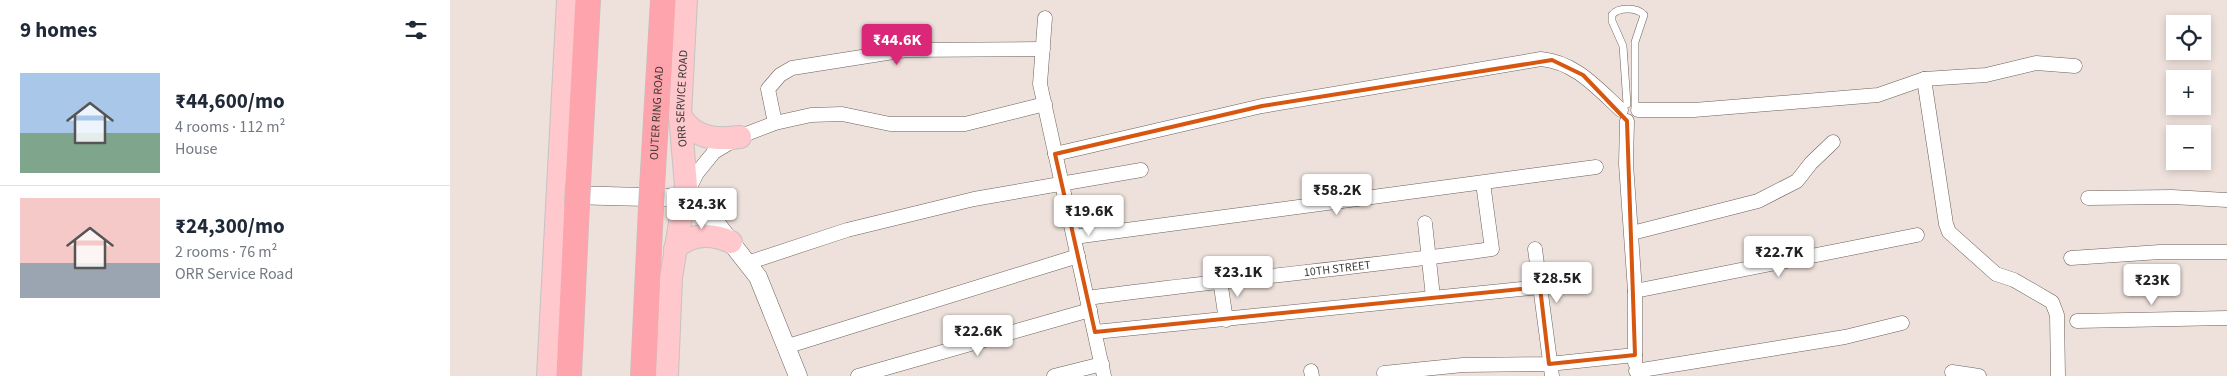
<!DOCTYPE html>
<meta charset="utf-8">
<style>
body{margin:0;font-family:"Source Sans 3",sans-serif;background:#f6f6f7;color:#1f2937;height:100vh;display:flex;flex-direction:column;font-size:19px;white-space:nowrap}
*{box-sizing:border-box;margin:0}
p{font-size:16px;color:#747a83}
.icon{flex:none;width:28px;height:28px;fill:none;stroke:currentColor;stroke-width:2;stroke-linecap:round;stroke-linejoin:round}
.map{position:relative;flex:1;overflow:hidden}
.drawer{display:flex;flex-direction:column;background:#fff;width:450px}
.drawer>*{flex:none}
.buttons{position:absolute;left:1716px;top:15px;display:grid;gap:10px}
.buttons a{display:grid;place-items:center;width:45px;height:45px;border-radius:0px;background:#fff;box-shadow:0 2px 8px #0003;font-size:25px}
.price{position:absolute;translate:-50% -42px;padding:0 11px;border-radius:5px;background:#fff;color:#222;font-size:16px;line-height:32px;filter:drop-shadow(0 1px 2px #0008)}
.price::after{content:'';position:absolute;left:50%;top:30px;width:15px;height:11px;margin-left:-8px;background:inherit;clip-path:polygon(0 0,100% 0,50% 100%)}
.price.active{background:#db2777;color:#fff}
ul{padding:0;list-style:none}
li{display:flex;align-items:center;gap:15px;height:125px;padding:0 20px}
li+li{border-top:1px solid #e0e1e3}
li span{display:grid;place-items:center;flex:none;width:140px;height:100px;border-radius:0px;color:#555}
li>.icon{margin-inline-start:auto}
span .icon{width:60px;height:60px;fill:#fffc;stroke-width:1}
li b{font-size:21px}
h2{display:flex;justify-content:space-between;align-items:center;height:60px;padding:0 20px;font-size:21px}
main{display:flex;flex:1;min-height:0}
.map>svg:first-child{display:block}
</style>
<main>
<section class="drawer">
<h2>9 homes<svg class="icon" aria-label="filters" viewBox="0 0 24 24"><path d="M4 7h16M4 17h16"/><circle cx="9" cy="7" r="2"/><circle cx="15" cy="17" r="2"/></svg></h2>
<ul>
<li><span style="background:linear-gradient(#a9c7e8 60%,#7fa58c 0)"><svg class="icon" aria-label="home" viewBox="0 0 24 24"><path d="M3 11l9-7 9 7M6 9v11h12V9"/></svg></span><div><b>₹44,600/mo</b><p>4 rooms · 112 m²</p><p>House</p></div></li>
<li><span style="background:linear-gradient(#f6c9c9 65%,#9aa5b1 0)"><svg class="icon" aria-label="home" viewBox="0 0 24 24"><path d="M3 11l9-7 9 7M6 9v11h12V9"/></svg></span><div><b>₹24,300/mo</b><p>2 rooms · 76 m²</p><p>ORR Service Road</p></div></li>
</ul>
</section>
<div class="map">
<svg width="1777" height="376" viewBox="0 0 1777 376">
<rect width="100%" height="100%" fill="#eee1db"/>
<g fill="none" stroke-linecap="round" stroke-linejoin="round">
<g stroke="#6b605c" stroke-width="8">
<path id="service" d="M1177,104L1173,46L1162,21V15C1168,7 1187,7 1194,15L1185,42V106"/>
</g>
<g stroke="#6b605c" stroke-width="15">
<g id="minor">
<path d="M595,18L590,84L654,376"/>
<path d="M1474,79L1496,224L1499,232L1546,274L1564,280L1602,302L1607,315L1608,376"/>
<path d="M1188,110H1244L1428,95L1474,79L1536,75L1586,63L1625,66"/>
<path d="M1177,121L1176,164L1185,291V363"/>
<path d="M325,123L318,89L330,75L342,68L456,50L593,49"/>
<path d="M605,154L812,106L1091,59C1125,62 1147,88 1171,110"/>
<path d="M239,189L247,173L264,152L291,136L325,123L361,115L392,114L440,124H515L595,104"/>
<path d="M1638,198L1722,197L1777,200"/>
<path d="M975,223L983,297"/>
<path d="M1182,233L1308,201L1347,181L1361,163L1383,142"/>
<path d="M624,237L1146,167"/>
<path d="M1085,249L1102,376"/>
<path d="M1621,258L1710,252H1777"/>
<path d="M297,263L397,230L524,199L691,170"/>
<path d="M770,280L776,320"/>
<path d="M1185,291L1467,235"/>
<path id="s1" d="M637,298C772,280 908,268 1042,249L1033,183"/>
<path d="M1627,321L1777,318"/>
<path d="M645,332L1090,287"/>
<path d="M335,347L628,256"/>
<path d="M861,371L862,376"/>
<path d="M1186,371L1395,337L1452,323"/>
<path d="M1502,372L1529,376"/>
<path d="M408,376L640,310"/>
<path d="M604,376L652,364"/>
<path d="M935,376L934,373L1013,365L1099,364L1185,355"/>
</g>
</g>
<g stroke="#6b605c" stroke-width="19">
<path id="tertiary" d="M117,195L235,198L246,200L251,204L308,277L348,376"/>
</g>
<g stroke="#c5c3c3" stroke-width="24">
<g id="primary">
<path d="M230,115C244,139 265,140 290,137"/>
<path d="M225,249C241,233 261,233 281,242"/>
<path d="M98,376L118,0"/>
<path id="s2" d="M217,376L221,278L236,186L230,115L236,0"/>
</g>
</g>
<g stroke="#c5c3c3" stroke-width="26">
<g id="motorway">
<path d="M128,185L138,0"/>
<path id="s3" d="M202,188L213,0"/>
<path d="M119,376L127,205"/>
<path d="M193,376L201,207"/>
</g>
</g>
<use href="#service" stroke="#fff" stroke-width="7"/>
<use href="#minor" stroke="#fff" stroke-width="14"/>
<use href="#tertiary" stroke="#fff" stroke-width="18"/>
<use href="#primary" stroke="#fec8cd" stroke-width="22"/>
<use href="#motorway" stroke="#fea4ac" stroke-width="25"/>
<g stroke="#c5c3c3" stroke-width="26" stroke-linecap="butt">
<path id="motorway-bridge" d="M127,205L128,185
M201,207L202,188"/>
</g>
<use href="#motorway-bridge" stroke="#fea4ac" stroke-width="25"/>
</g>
<path fill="none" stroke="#d75610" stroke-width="4" stroke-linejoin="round" d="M1102,60L1133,75L1177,121L1185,355L1099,364L1090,287L645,332L605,154L812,106Z"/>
<g text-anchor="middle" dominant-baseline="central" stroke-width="5" stroke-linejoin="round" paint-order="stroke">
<g font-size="12" fill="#3d3836" stroke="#fff">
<text stroke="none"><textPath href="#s2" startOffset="279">ORR SERVICE ROAD</textPath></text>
<text stroke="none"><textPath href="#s3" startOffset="75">OUTER RING ROAD</textPath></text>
<text stroke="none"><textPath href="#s1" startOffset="252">10TH STREET</textPath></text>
</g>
</g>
</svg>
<div class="buttons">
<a><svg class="icon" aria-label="locate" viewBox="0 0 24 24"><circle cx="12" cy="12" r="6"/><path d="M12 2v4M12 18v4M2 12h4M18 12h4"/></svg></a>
<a>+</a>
<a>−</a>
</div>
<b class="price active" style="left:447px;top:66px">₹44.6K</b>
<b class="price" style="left:887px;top:216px">₹58.2K</b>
<b class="price" style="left:252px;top:230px">₹24.3K</b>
<b class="price" style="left:639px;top:237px">₹19.6K</b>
<b class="price" style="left:1329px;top:278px">₹22.7K</b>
<b class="price" style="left:788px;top:298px">₹23.1K</b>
<b class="price" style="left:1107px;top:304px">₹28.5K</b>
<b class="price" style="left:1702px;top:306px">₹23K</b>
<b class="price" style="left:528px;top:357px">₹22.6K</b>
</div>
</main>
